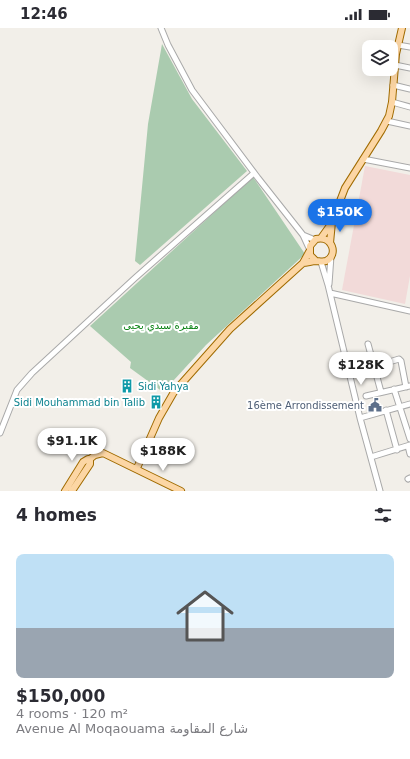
<!DOCTYPE html>
<meta charset="utf-8">
<style>
body{margin:0;font-family:"DejaVu Sans","Noto Sans Arabic",sans-serif;background:#f7f7f7;color:#2b2b33;height:100vh;display:flex;flex-direction:column;font-size:15px;white-space:nowrap}
*{box-sizing:border-box;margin:0}
p{font-size:13px;color:#7c7c81}
.icon{flex:none;width:22px;height:22px;fill:none;stroke:currentColor;stroke-width:2;stroke-linecap:round;stroke-linejoin:round}
.map{position:relative;height:463px;overflow:hidden}
.panel{display:flex;flex-direction:column;background:#fff;flex:1}
.panel>*{flex:none}
.fabs{position:absolute;left:362px;top:12px;display:grid;gap:8px}
.fabs a{display:grid;place-items:center;width:36px;height:36px;border-radius:8px;background:#fff;box-shadow:0 4px 16px #0002;font-size:20px}
.price{position:absolute;translate:-50% -34px;padding:0 9px;border-radius:14px;background:#fff;color:#222;font-size:13px;line-height:26px;filter:drop-shadow(0 1px 2px #0008)}
.price::after{content:'';position:absolute;left:50%;top:24px;width:12px;height:9px;margin-left:-6px;background:inherit;clip-path:polygon(0 0,100% 0,50% 100%)}
.price.selected{background:#1a73e8;color:#fff}
ul{padding:0;list-style:none}
li{display:grid;align-content:center;gap:8px;height:212px;padding:0 16px}
li span{display:grid;place-items:center;height:124px;border-radius:8px;color:#555}
li>.icon{margin-inline-start:auto}
span .icon{width:72px;height:72px;fill:#fffc;stroke-width:1}
li b{font-size:17px}
h2{display:flex;justify-content:space-between;align-items:center;height:48px;padding:0 16px;font-size:17px}
.status{display:flex;justify-content:space-between;align-items:center;height:28px;padding:0 20px;background:#fff;direction:ltr}
.status svg{height:11px;fill:currentColor}
.map>svg:first-child{display:block}
</style>
<div class="status"><b>12:46</b><svg viewBox="0 0 49 12"><path d="M0 12V9h3v3zM5 12V6h3v6zM10 12V3h3v9zM15 12V0h3v12zM26 1h20v11H26zM47 4h2v5h-2z"/></svg></div>
<div class="map">
<svg width="410" height="463" viewBox="0 0 410 463">
<rect width="100%" height="100%" fill="#f2efe9"/>
<path fill="#f2dad9" d="M365,138L410,147V248L405,276L342,262Z"/>
<path fill="#aacbaf" d="M162,16L192,71L247,143L140,237L135,233L148,96Z
M253,149L305,226L206,317L163,364L130,340L131,334L90,298Z"/>
<g fill="none" stroke-linecap="round" stroke-linejoin="round">
<g stroke="#a9a9a9" stroke-width="7">
<path id="minor" d="M161,0L168,17L192,62L258,150L303,207L309,220
M398,17L410,19
M395,37L410,40
M393,57L410,61
M392,74L410,79
M387,93L410,98
M363,131L410,140
M303,207L315,212
M321,234L328,257L360,390L380,463
M329,256L331,228
M330,265L410,283
M368,316L381,364
M350,346L399,331L401,333L406,359
M394,361L410,411
M366,368L410,358
M386,382L397,422
M360,390L410,376
M0,405L17,362L32,345L135,250L254,145
M408,418L410,426
M371,429L410,417
M408,451L410,450"/>
</g>
<g stroke="#a06b00" stroke-width="8">
<path id="major" d="M321,210L331,196
M330,215L332,194L345,160L381,103L389,88L392,74L396,26L402,0
M303,235C307,235 312,233 316,233C319,233 322,234 326,233C339,227 332,207 316,211L310,218V227L316,233
M137,440L159,390L174,364L230,301L303,235L309,224
M65,463L83,434L88,431H90L95,427L103,425L181,463
M72,463L90,436V431"/>
</g>
<use href="#minor" stroke="#fff" stroke-width="5"/>
<use href="#major" stroke="#fcd6a4" stroke-width="6"/>
</g>
<defs>
<g id="building-bare" transform="scale(1.08)"><path d="M-4-6H4V6H1V3H-1V6H-4ZM-2.5-4.3h1.7v1.8h-1.7ZM.8-4.3h1.7v1.8H.8ZM-2.5-1h1.7V.8h-1.7ZM.8-1h1.7V.8H.8Z" fill="#0f9aa8" stroke="#fff" stroke-width="2.5" paint-order="stroke"/></g>
<g id="civic-bare" transform="scale(1.08)"><path d="M-.6-6.5H3V-4.5H.6V-3L4-1V1h2V6H-6V1h2V-1L-.6-3ZM-1.2 2.5V6h2.4V2.5Z" fill="#5c6f8a" stroke="#fff" stroke-width="2.5" paint-order="stroke"/></g>
</defs>
<g fill-rule="evenodd">
<use href="#building-bare" x="127" y="358"/>
<use href="#building-bare" x="156" y="374"/>
<use href="#civic-bare" x="375" y="377"/>
</g>
<g text-anchor="middle" dominant-baseline="central" stroke-width="4" stroke-linejoin="round" paint-order="stroke">
<g font-size="10" fill="#0c8416" stroke="#fff">
<text x="161" y="297">مقبرة سيدي يحيى</text>
</g>
<g font-size="10" fill="#0d838f" stroke="#fff" text-anchor="start">
<text x="138" y="358">Sidi Yahya</text>
<text x="145" y="374" text-anchor="end">Sidi Mouhammad bin Talib</text>
</g>
<g font-size="10" fill="#4e5e75" stroke="#fff" text-anchor="end">
<text x="364" y="377">16ème Arrondissement</text>
</g>
</g>
</svg>
<div class="fabs">
<a><svg class="icon" aria-label="layers" viewBox="0 0 24 24"><path d="M12 4l9 5-9 5-9-5zM3 14l9 5 9-5"/></svg></a>
</div>
<b class="price selected" style="left:340px;top:205px">$150K</b>
<b class="price" style="left:361px;top:358px">$128K</b>
<b class="price" style="left:72px;top:434px">$91.1K</b>
<b class="price" style="left:163px;top:444px">$188K</b>
</div>
<section class="panel">
<h2>4 homes<svg class="icon" aria-label="filters" viewBox="0 0 24 24"><path d="M4 7h16M4 17h16"/><circle cx="9" cy="7" r="2"/><circle cx="15" cy="17" r="2"/></svg></h2>
<ul>
<li><span style="background:linear-gradient(#bfe0f5 60%,#9aa5b1 0)"><svg class="icon" aria-label="home" viewBox="0 0 24 24"><path d="M3 11l9-7 9 7M6 9v11h12V9"/></svg></span><div><b>$150,000</b><p>4 rooms · 120 m²</p><p>Avenue Al Moqaouama شارع المقاومة</p></div></li>
</ul>
</section>
